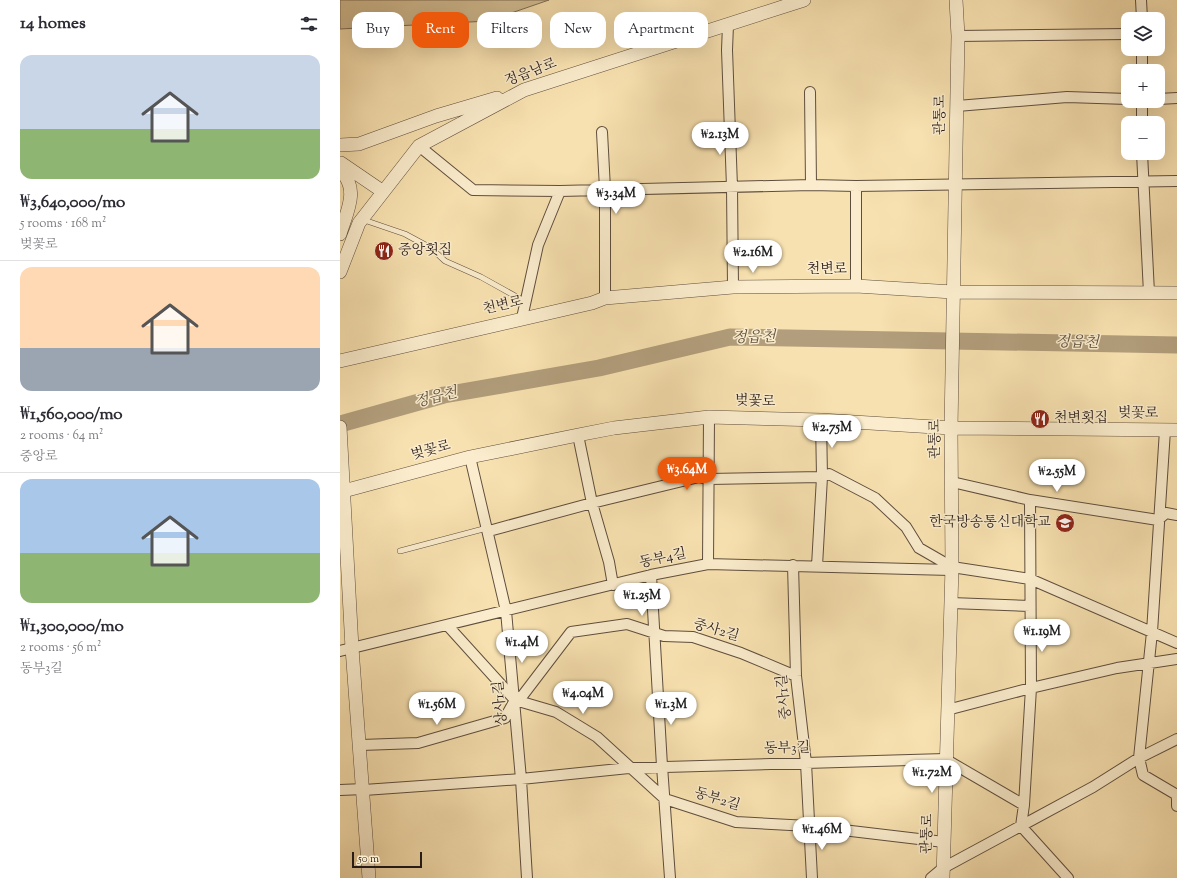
<!DOCTYPE html>
<meta charset="utf-8">
<style>
body{margin:0;font-family:"Sorts Mill Goudy","Noto Serif KR",serif;background:#f7f7f7;color:#2b2b33;height:100vh;display:flex;flex-direction:column;font-size:15px;white-space:nowrap}
*{box-sizing:border-box;margin:0}
p{font-size:13px;color:#7c7c81}
.icon{flex:none;width:22px;height:22px;fill:none;stroke:currentColor;stroke-width:2;stroke-linecap:round;stroke-linejoin:round}
.map{position:relative;flex:1;overflow:hidden}
.details{display:flex;flex-direction:column;background:#fff;width:340px}
.details>*{flex:none}
.guide{position:absolute;left:12px;top:12px;width:380px;height:36px;display:flex;gap:8px}
.fabs{position:absolute;left:781px;top:12px;display:grid;gap:8px}
.fabs a{display:grid;place-items:center;width:44px;height:44px;border-radius:8px;background:#fff;box-shadow:0 4px 16px #0002;font-size:20px}
.scale{position:absolute;left:12px;bottom:10px;width:70px;box-sizing:border-box;padding-left:4px;border:2px solid #2a1d18;border-top:0;font-size:11px;line-height:14px;white-space:nowrap;color:#2a1d18;-webkit-text-stroke:3px #faeccc;paint-order:stroke}
.price{position:absolute;translate:-50% -34px;padding:0 9px;border-radius:14px;background:#fff;color:#222;font-size:13px;line-height:26px;filter:drop-shadow(0 1px 2px #0008)}
.price::after{content:'';position:absolute;left:50%;top:24px;width:12px;height:9px;margin-left:-6px;background:inherit;clip-path:polygon(0 0,100% 0,50% 100%)}
.price.current{background:#ea580c;color:#fff}
ul{padding:0;list-style:none}
li{display:grid;align-content:center;gap:8px;height:212px;padding:0 20px}
li+li{border-top:1px solid #e1e1e2}
li span{display:grid;place-items:center;height:124px;border-radius:12px;color:#555}
li>.icon{margin-inline-start:auto}
span .icon{width:72px;height:72px;fill:#fffc;stroke-width:1}
li b{font-size:17px}
h2{display:flex;justify-content:space-between;align-items:center;height:48px;padding:0 20px;font-size:17px}
.tag{padding:0 14px;border-radius:12px;background:#fff;box-shadow:0 4px 16px #0002;font-size:14px;line-height:36px}
.tag.current{background:#ea580c;color:#fff}
main{display:flex;flex:1;min-height:0}
.map>svg:first-child{display:block}
</style>
<main>
<section class="details">
<h2>14 homes<svg class="icon" aria-label="filters" viewBox="0 0 24 24"><path d="M4 7h16M4 17h16"/><circle cx="9" cy="7" r="2"/><circle cx="15" cy="17" r="2"/></svg></h2>
<ul>
<li><span style="background:linear-gradient(#c9d6e8 60%,#8fb573 0)"><svg class="icon" aria-label="home" viewBox="0 0 24 24"><path d="M3 11l9-7 9 7M6 9v11h12V9"/></svg></span><div><b>₩3,640,000/mo</b><p>5 rooms · 168 m²</p><p>벚꽃로</p></div></li>
<li><span style="background:linear-gradient(#ffd9b3 65%,#9aa5b1 0)"><svg class="icon" aria-label="home" viewBox="0 0 24 24"><path d="M3 11l9-7 9 7M6 9v11h12V9"/></svg></span><div><b>₩1,560,000/mo</b><p>2 rooms · 64 m²</p><p>중앙로</p></div></li>
<li><span style="background:linear-gradient(#a9c7e8 60%,#8fb573 0)"><svg class="icon" aria-label="home" viewBox="0 0 24 24"><path d="M3 11l9-7 9 7M6 9v11h12V9"/></svg></span><div><b>₩1,300,000/mo</b><p>2 rooms · 56 m²</p><p>동부3길</p></div></li>
</ul>
</section>
<div class="map">
<svg width="837" height="878" viewBox="0 0 837 878">
<rect width="100%" height="100%" fill="#f8e1b0"/>
<filter id="stains"><feTurbulence type="fractalNoise" baseFrequency=".005" numOctaves="4"/><feColorMatrix values="0 0 0 0 .2 0 0 0 0 .09 0 0 0 0 .02 0 0 0 .5 -.17"/></filter>
<radialGradient id="worn" r=".72"><stop offset=".6" stop-color="#630" stop-opacity="0"/><stop offset="1" stop-color="#630" stop-opacity=".3"/></radialGradient>
<path fill="#d5c096" stroke="#806e57" d="M0,0H209L148,21L0,29Z"/>
<g fill="none" stroke-linecap="round" stroke-linejoin="round">
<path stroke="#b29e7c" stroke-width="17" d="M0,424L104,395L259,368L390,337L837,345"/>
<g stroke="#5e4e3e" stroke-width="6">
<path id="service" d="M24,220L65,234L91,248L105,261L141,277L186,302
M60,551L147,528"/>
</g>
<g stroke="#5e4e3e" stroke-width="12">
<path id="minor" d="M801,0L802,19
M388,25L387,50L392,187L393,287
M618,36L788,34
M802,71V49
M470,92L471,185
M818,99L837,98
M802,101V123
M617,106L727,97L788,99
M262,132L265,189V298
M79,146L133,190L220,191L471,185L516,186L837,181
M802,153L809,293
M516,286V186
M182,318L198,245L220,191
M481,420L482,477L489,474L535,498L566,527L579,548L612,567L690,579L837,643
M825,430L812,632L799,758L803,775L837,795
M238,435L252,503L269,562L273,585
M130,457L166,611L181,779L187,878
M612,482L690,500L818,520L826,513L837,515
M149,531L252,503L359,477L369,479L482,477L477,566
M368,564L369,417
M453,565L456,676L466,763L472,878
M311,575L322,766L330,878
M611,603L690,606
M108,626L175,700
M0,651L311,575L368,564L611,570
M175,700L216,712L257,737L325,799L396,822L469,826L604,842
M607,710L691,688L777,668L837,659
M21,745L78,743L165,718L175,700L183,695L231,632L287,624L324,636L353,637L401,653L456,676
M0,790L24,789
M24,790L181,779L289,768L605,759L684,805L681,826L728,878
M837,795V806
M684,805L691,688L690,500
M591,878L603,868L753,787L799,758L837,739"/>
</g>
<g stroke="#5e4e3e" stroke-width="14">
<path id="tertiary" d="M0,145L19,144L96,116L157,98
M1,163L42,191
M0,170C20,189 7,211 0,234
M0,272L19,223L79,146L184,90L464,0
M0,361L252,303L265,298L393,287L516,286L613,292L837,293
M0,427L12,648L29,878
M0,492L130,457L238,435L274,428L369,417L481,420L611,428L837,430
M603,878L612,567L611,428L618,36L616,0"/>
</g>
<use href="#service" stroke="#faeccc" stroke-width="5"/>
<use href="#minor" stroke="#faeccc" stroke-width="10"/>
<use href="#tertiary" stroke="#faeccc" stroke-width="13"/>
</g>
<defs>
<g id="restaurant-disc" transform="scale(1)"><circle r="9.5" fill="#8f2418" stroke="#faeccc"/><path d="M-5-6h1v4h1v-4h1v4h1v-4h1v5L-1.5 .5V6h-2V.5L-5-1ZM5-6V6H3V1.5H1.5Q1.5-4 5-6Z" fill="#fff"/></g>
<g id="university-disc" transform="scale(1)"><circle r="9.5" fill="#8f2418" stroke="#faeccc"/><path d="M0-5L7-2L0 1L-7-2ZM-4 1L0 2.5L4 1V4Q0 6-4 4Z" fill="#fff"/></g>
</defs>
<g fill-rule="evenodd">
<use href="#restaurant-disc" x="44" y="251"/>
<use href="#restaurant-disc" x="700" y="419"/>
<use href="#university-disc" x="725" y="523"/>
</g>
<g text-anchor="middle" dominant-baseline="central" stroke-width="3" stroke-linejoin="round" paint-order="stroke">
<g font-size="14" fill="#2a1d18" stroke="#faeccc">
<text transform="translate(191 73) rotate(-21)">정읍남로</text>
<text transform="translate(601 115) rotate(-89)">관통로</text>
<text x="487" y="270">천변로</text>
<text transform="translate(163 306) rotate(-13)">천변로</text>
<text transform="translate(415 402) rotate(2)">벚꽃로</text>
<text transform="translate(798 414) rotate(1)">벚꽃로</text>
<text transform="translate(596 439) rotate(-90)">관통로</text>
<text transform="translate(91 451) rotate(-15)">벚꽃로</text>
<text transform="translate(323 559) rotate(-12)">동부4길</text>
<text transform="translate(376 631) rotate(16)">중사2길</text>
<text transform="translate(445 697) rotate(-96)">중사1길</text>
<text transform="translate(161 703) rotate(-95)">상사1길</text>
<text transform="translate(447 749) rotate(-1)">동부3길</text>
<text transform="translate(377 800) rotate(17)">동부2길</text>
<text transform="translate(588 834) rotate(-88)">관통로</text>
</g>
<g font-size="14" fill="#2a1d18" stroke="#faeccc" text-anchor="start">
<text x="58" y="251">중앙횟집</text>
<text x="714" y="419">천변횟집</text>
<text x="711" y="523" text-anchor="end">한국방송통신대학교</text>
</g>
<g font-size="15" font-style="italic" fill="#605140" stroke="#faeccc">
<text transform="translate(414 338) rotate(-1)">정읍천</text>
<text transform="translate(737 343) rotate(1)">정읍천</text>
<text transform="translate(96 398) rotate(-14)">정읍천</text>
</g>
</g>
<rect width="100%" height="100%" filter="url(#stains)"/>
<rect width="100%" height="100%" fill="url(#worn)"/>
</svg>
<div class="fabs">
<a><svg class="icon" aria-label="layers" viewBox="0 0 24 24"><path d="M12 4l9 5-9 5-9-5zM3 14l9 5 9-5"/></svg></a>
<a>+</a>
<a>−</a>
</div>
<div class="scale">50 m</div>
<b class="price" style="left:380px;top:156px">₩2.13M</b>
<b class="price" style="left:276px;top:215px">₩3.34M</b>
<b class="price" style="left:413px;top:274px">₩2.16M</b>
<b class="price" style="left:492px;top:449px">₩2.75M</b>
<b class="price current" style="left:347px;top:491px">₩3.64M</b>
<b class="price" style="left:717px;top:493px">₩2.55M</b>
<b class="price" style="left:302px;top:617px">₩1.25M</b>
<b class="price" style="left:702px;top:653px">₩1.19M</b>
<b class="price" style="left:182px;top:664px">₩1.4M</b>
<b class="price" style="left:243px;top:715px">₩4.04M</b>
<b class="price" style="left:97px;top:726px">₩1.56M</b>
<b class="price" style="left:331px;top:726px">₩1.3M</b>
<b class="price" style="left:592px;top:794px">₩1.72M</b>
<b class="price" style="left:482px;top:851px">₩1.46M</b>
<div class="guide">
<a class="tag">Buy</a>
<a class="tag current">Rent</a>
<a class="tag">Filters</a>
<a class="tag">New</a>
<a class="tag">Apartment</a>
</div>
</div>
</main>
